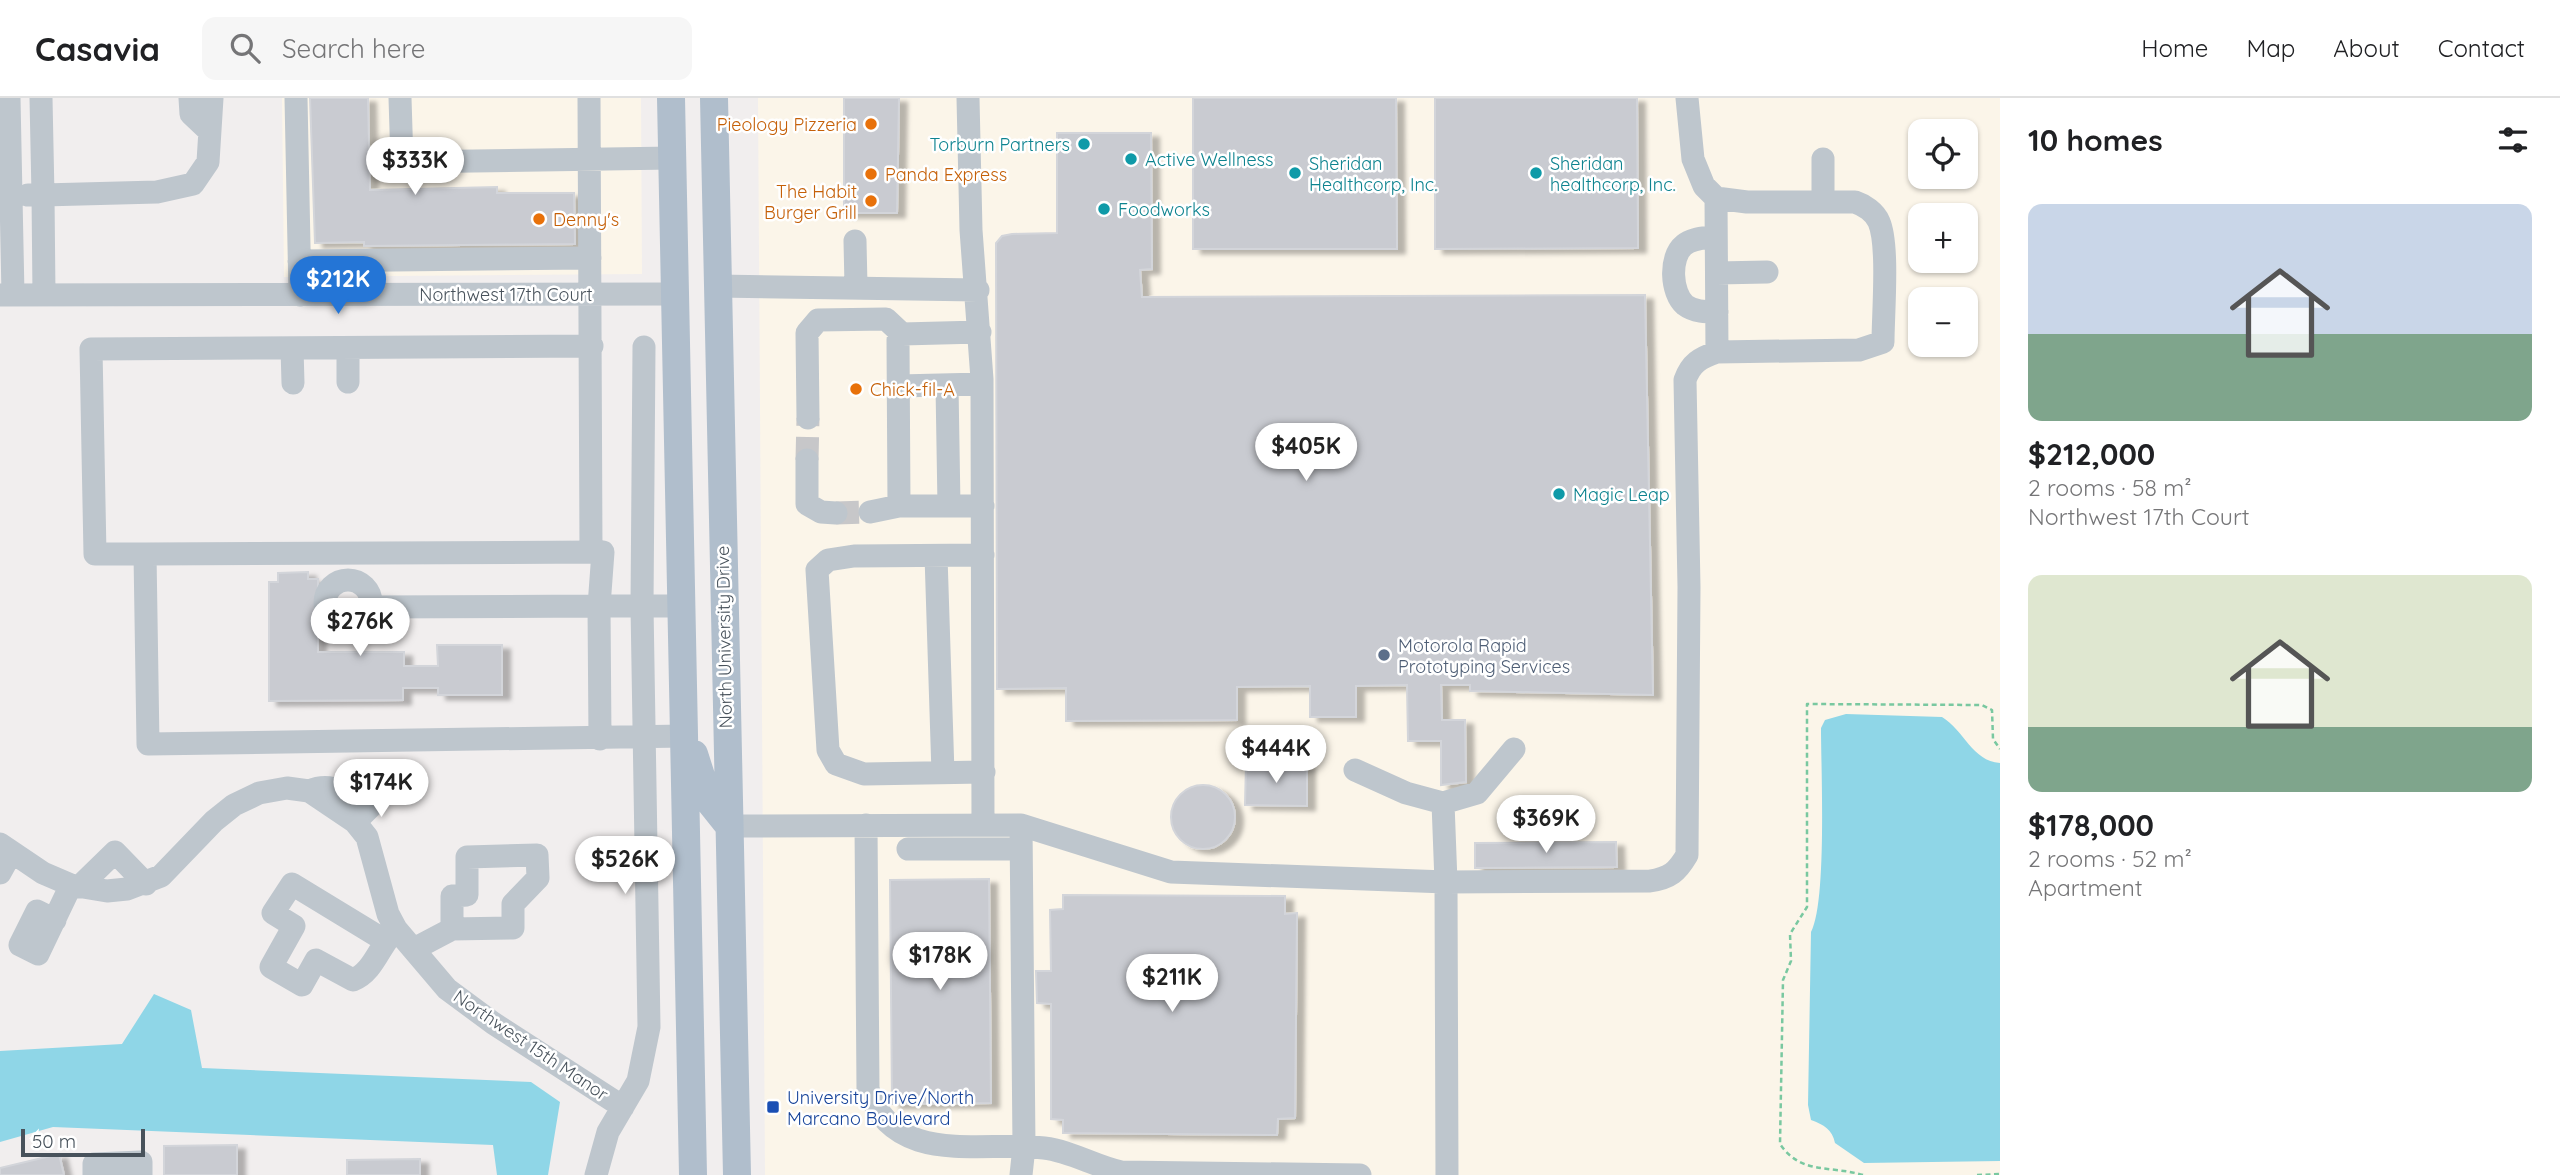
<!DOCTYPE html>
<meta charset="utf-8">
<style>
body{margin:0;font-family:Quicksand,sans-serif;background:#f6f6f6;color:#202124;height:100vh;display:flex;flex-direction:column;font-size:26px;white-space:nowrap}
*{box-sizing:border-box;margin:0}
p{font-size:23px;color:#757577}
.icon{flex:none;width:38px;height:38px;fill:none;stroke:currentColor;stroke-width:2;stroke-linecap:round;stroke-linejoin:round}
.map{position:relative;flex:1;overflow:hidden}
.sheet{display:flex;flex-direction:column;background:#fff;width:560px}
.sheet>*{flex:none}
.buttons{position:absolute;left:1908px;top:21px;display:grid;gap:14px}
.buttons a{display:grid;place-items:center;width:70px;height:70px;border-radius:14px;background:#fff;box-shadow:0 2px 5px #0004;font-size:35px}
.scale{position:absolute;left:21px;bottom:18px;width:124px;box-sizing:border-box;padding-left:7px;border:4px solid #48525b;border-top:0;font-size:19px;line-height:24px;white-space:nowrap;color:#48525b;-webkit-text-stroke:5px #fff;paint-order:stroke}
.price{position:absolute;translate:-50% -60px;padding:0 16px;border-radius:24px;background:#fff;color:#222;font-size:23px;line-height:46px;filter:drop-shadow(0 2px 4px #0008)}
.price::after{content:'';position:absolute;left:50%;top:42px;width:21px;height:16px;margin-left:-10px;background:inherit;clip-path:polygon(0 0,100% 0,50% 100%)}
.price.selected{background:#2475d6;color:#fff}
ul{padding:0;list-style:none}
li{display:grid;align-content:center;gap:14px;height:371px;padding:0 28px}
li span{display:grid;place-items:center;height:217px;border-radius:14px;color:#555}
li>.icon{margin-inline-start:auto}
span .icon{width:126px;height:126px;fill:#fffc;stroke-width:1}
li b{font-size:30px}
h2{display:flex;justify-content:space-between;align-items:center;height:84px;padding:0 28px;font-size:30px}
header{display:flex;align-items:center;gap:42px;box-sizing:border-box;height:98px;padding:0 35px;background:#fff;border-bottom:2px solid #e0e0e0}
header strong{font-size:33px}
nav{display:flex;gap:38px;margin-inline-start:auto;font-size:24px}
.search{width:490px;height:63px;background:#f6f6f6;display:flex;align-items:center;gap:18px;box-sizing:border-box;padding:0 24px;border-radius:14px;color:#757577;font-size:26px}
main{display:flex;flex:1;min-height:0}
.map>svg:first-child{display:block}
</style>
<header>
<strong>Casavia</strong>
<div class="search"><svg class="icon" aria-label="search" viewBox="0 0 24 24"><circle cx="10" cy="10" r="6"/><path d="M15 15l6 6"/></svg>Search here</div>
<nav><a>Home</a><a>Map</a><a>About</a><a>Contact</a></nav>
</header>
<main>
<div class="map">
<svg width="2000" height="1077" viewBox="0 0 2000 1077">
<defs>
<filter id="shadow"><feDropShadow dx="8" dy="4.5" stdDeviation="2" flood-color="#0004"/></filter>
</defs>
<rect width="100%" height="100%" fill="#f1eeee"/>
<path fill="#fbf5e9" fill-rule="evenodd" d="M282,0H641L642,176L284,179Z
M758,0H2000V1077H765ZM1920,33H1965V79H1920ZM1920,117H1965V163H1920ZM1920,201H1965V247H1920Z"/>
<path fill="#8fd6e7" d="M1846,616L1942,619C1964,632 1972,663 2000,665V1063L1864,1065L1835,1045C1832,1031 1824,1027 1811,1022L1808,1007L1811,834C1827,804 1821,672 1821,630L1825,622Z
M154,896L191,912L202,970L531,984L560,1004L548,1077H497L493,1047L53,1029L0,1044V953L122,946Z"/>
<path fill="#c9cbd1" stroke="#d3d5da" stroke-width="2" filter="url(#shadow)" d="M310,0H368L370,92L497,89V95H574L575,146L364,148V144L315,145Z
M844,0H899L897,115H844Z
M1193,0H1396L1397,151H1193Z
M1435,0H1637L1638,150L1435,151Z
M1057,35H1151L1152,171L1140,172L1142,199L1645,197L1653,597L1470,593V587H1441L1442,622H1465L1466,684L1441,687V643H1408L1407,587L1356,588V619H1310V588L1237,589V622L1066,623V590L997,591L996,145L1002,138L1012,136L1057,135Z
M308,474V481H318V554H404V568H438L437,547H502V597H438V590H403V602L269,603V484H278V475Z
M1246,665L1307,666V708L1245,707Z
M1171 719a32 32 0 1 1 64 0a32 32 0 1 1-64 0Z
M1616,744L1617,769L1475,770V745Z
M989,781L991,1005L892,1006L890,782Z
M1063,797L1285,798V816L1297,815L1295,1020L1278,1021L1277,1037L1063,1035V1022L1051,1021V906L1037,905L1036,873H1051L1050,812L1063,811Z
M237,1047V1077H164V1048Z
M59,1056L64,1077H0V1070Z
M420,1061V1077H347V1062Z"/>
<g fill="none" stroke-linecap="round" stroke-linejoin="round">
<path stroke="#c7c7c9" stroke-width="23" stroke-dasharray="23 11" stroke-linecap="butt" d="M807,362L808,320
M836,415L870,414"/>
<path stroke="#79c8a0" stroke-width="2.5" stroke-dasharray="5 3.5" stroke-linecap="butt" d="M1863,1077C1829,1067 1801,1077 1780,1046L1783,882L1791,863L1790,836L1807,809V606L1982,607L1992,612L1993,641L2000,651
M1977,1077L2000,1076"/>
<path stroke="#bec6cd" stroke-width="23" d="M9,0L13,197
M41,0L43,97L157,94L193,86L208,64L212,0
M190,0L191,16L209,33
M296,0L300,197
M400,0L402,64L673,60
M589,0L591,454
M968,0L971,132L982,281L983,727
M1823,61V104
M28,97H43L44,197
M1716,100L1717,254
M1716,138C1706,140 1692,140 1684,147C1669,159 1671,195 1685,207C1694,214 1707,214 1717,214
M855,143L856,188
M299,163L590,160
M1717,175L1767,174
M717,188L978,192
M0,197L677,196
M980,234L902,236L898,242L899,408H983
M292,250L293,285
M348,250V284
M899,288L982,286
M947,288L949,408
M808,320L807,235L818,222L886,221L902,236
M807,362V406L821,414L836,415
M870,414L899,408
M145,456H95L91,251L592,248
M983,457L854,458L828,462L817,472L828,652L836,666L864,676L984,674
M936,458L943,675
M325 505a23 23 0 1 1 46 0a23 23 0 1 1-46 0Z
M683,508H599L603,454L145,456L148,646L685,638
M371,509L599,508L600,641
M1355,672L1406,695L1443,705
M309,693C333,683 350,696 365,714
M355,724L401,679
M866,727L868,991C894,1070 982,1042 1044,1050C1071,1053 1094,1068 1121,1074L1360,1077
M1021,727L1024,1049L1021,1077
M729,728L1021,727L1171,774L1446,784L1443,705L1477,695L1514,651
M0,746L43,775L71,787L107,793L127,791L161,778L214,723L234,707L259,695L287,690L309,693L355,724L367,739L388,816L396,831L447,891L493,925L623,1009
M908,751H1021
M0,775L11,755
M79,789L115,754L146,786
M55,822L37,813L20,847L38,856L71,787
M384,842L292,786L273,815L294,828L271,869L302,887L316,862L353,882C374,874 380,846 396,831
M414,851L452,831L513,830V806L538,780L537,757L467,759V797L452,798V831
M94,1077V1066L141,1064V1077
M596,1077L608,1034L638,983L649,929L642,508L644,249
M1447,1077L1446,784L1650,783C1670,780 1677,774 1687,757L1689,489L1685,282C1691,265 1700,260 1717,254L1859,252L1883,244C1883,216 1889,147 1879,124C1875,114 1864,107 1855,104H1747L1716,100L1704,88L1693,61L1687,0"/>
<path stroke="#b0becc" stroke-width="28" d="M671,0L693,1077
M714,0L737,1077
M694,656L709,703L729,728"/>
</g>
<g fill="#e8710a" stroke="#fff" stroke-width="2.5">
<circle cx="871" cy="26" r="7"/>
<circle cx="871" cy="76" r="7"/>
<circle cx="871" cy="103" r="7"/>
<circle cx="539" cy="121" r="7"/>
<circle cx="856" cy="291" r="7"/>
</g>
<g fill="#0f9aa8" stroke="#fff" stroke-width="2.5">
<circle cx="1084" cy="46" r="7"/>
<circle cx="1131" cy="61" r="7"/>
<circle cx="1295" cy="75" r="7"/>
<circle cx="1536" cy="75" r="7"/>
<circle cx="1104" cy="111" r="7"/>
<circle cx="1559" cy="396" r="7"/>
</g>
<circle fill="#5c6f8a" stroke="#fff" stroke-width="2.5" cx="1384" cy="557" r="7"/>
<rect fill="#1a4fb4" stroke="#fff" stroke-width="2.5" x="766" y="1002" width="14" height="14" rx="3.5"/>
<g text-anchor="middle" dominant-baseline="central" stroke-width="5" stroke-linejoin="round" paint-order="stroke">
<g font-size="18" fill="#c56008" stroke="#fff" text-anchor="start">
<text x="857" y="26" text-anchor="end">Pieology Pizzeria</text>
<text x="885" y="76">Panda Express</text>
<text x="857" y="93" text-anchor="end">The Habit<tspan x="857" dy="21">Burger Grill</tspan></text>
<text x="553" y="121">Denny's</text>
<text x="870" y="291">Chick-fil-A</text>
</g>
<g font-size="18" fill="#0d838f" stroke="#fff" text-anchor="start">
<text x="1070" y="46" text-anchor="end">Torburn Partners</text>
<text x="1145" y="61">Active Wellness</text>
<text x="1309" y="65">Sheridan<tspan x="1309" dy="21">Healthcorp, Inc.</tspan></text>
<text x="1550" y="65">Sheridan<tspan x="1550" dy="21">healthcorp, Inc.</tspan></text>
<text x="1118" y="111">Foodworks</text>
<text x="1573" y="396">Magic Leap</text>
</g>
<g font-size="18" fill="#48525b" stroke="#fff">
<text x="506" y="196">Northwest 17th Court</text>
<text transform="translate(724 539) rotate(-91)">North University Drive</text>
<text transform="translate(531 947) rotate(34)">Northwest 15th Manor</text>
</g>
<g font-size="18" fill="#4e5e75" stroke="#fff" text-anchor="start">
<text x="1398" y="547">Motorola Rapid<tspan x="1398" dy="21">Prototyping Services</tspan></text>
</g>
<g font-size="18" fill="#164399" stroke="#fff" text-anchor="start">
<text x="787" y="999">University Drive/North<tspan x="787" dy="21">Marcano Boulevard</tspan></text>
</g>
</g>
</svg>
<div class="buttons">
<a><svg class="icon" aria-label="locate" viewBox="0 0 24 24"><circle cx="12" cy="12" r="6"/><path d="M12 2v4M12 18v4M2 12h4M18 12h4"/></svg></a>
<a>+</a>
<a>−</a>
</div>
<div class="scale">50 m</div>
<b class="price" style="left:415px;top:99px">$333K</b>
<b class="price selected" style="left:338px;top:218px">$212K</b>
<b class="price" style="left:1306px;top:385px">$405K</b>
<b class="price" style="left:360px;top:560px">$276K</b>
<b class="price" style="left:1276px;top:687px">$444K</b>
<b class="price" style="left:381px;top:721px">$174K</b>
<b class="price" style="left:1546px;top:757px">$369K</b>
<b class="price" style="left:625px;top:798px">$526K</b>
<b class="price" style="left:940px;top:894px">$178K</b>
<b class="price" style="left:1172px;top:916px">$211K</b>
</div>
<section class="sheet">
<h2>10 homes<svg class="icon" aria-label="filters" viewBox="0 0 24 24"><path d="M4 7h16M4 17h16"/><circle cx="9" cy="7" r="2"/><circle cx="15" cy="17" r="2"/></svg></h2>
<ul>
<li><span style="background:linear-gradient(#c9d6e8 60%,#7fa58c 0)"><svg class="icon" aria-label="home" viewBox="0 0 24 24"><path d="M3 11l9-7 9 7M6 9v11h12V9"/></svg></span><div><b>$212,000</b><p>2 rooms · 58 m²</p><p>Northwest 17th Court</p></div></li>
<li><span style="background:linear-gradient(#dfe7d0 70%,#7fa58c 0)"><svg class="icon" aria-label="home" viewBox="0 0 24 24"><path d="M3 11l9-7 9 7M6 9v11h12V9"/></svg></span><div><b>$178,000</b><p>2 rooms · 52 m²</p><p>Apartment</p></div></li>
</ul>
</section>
</main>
